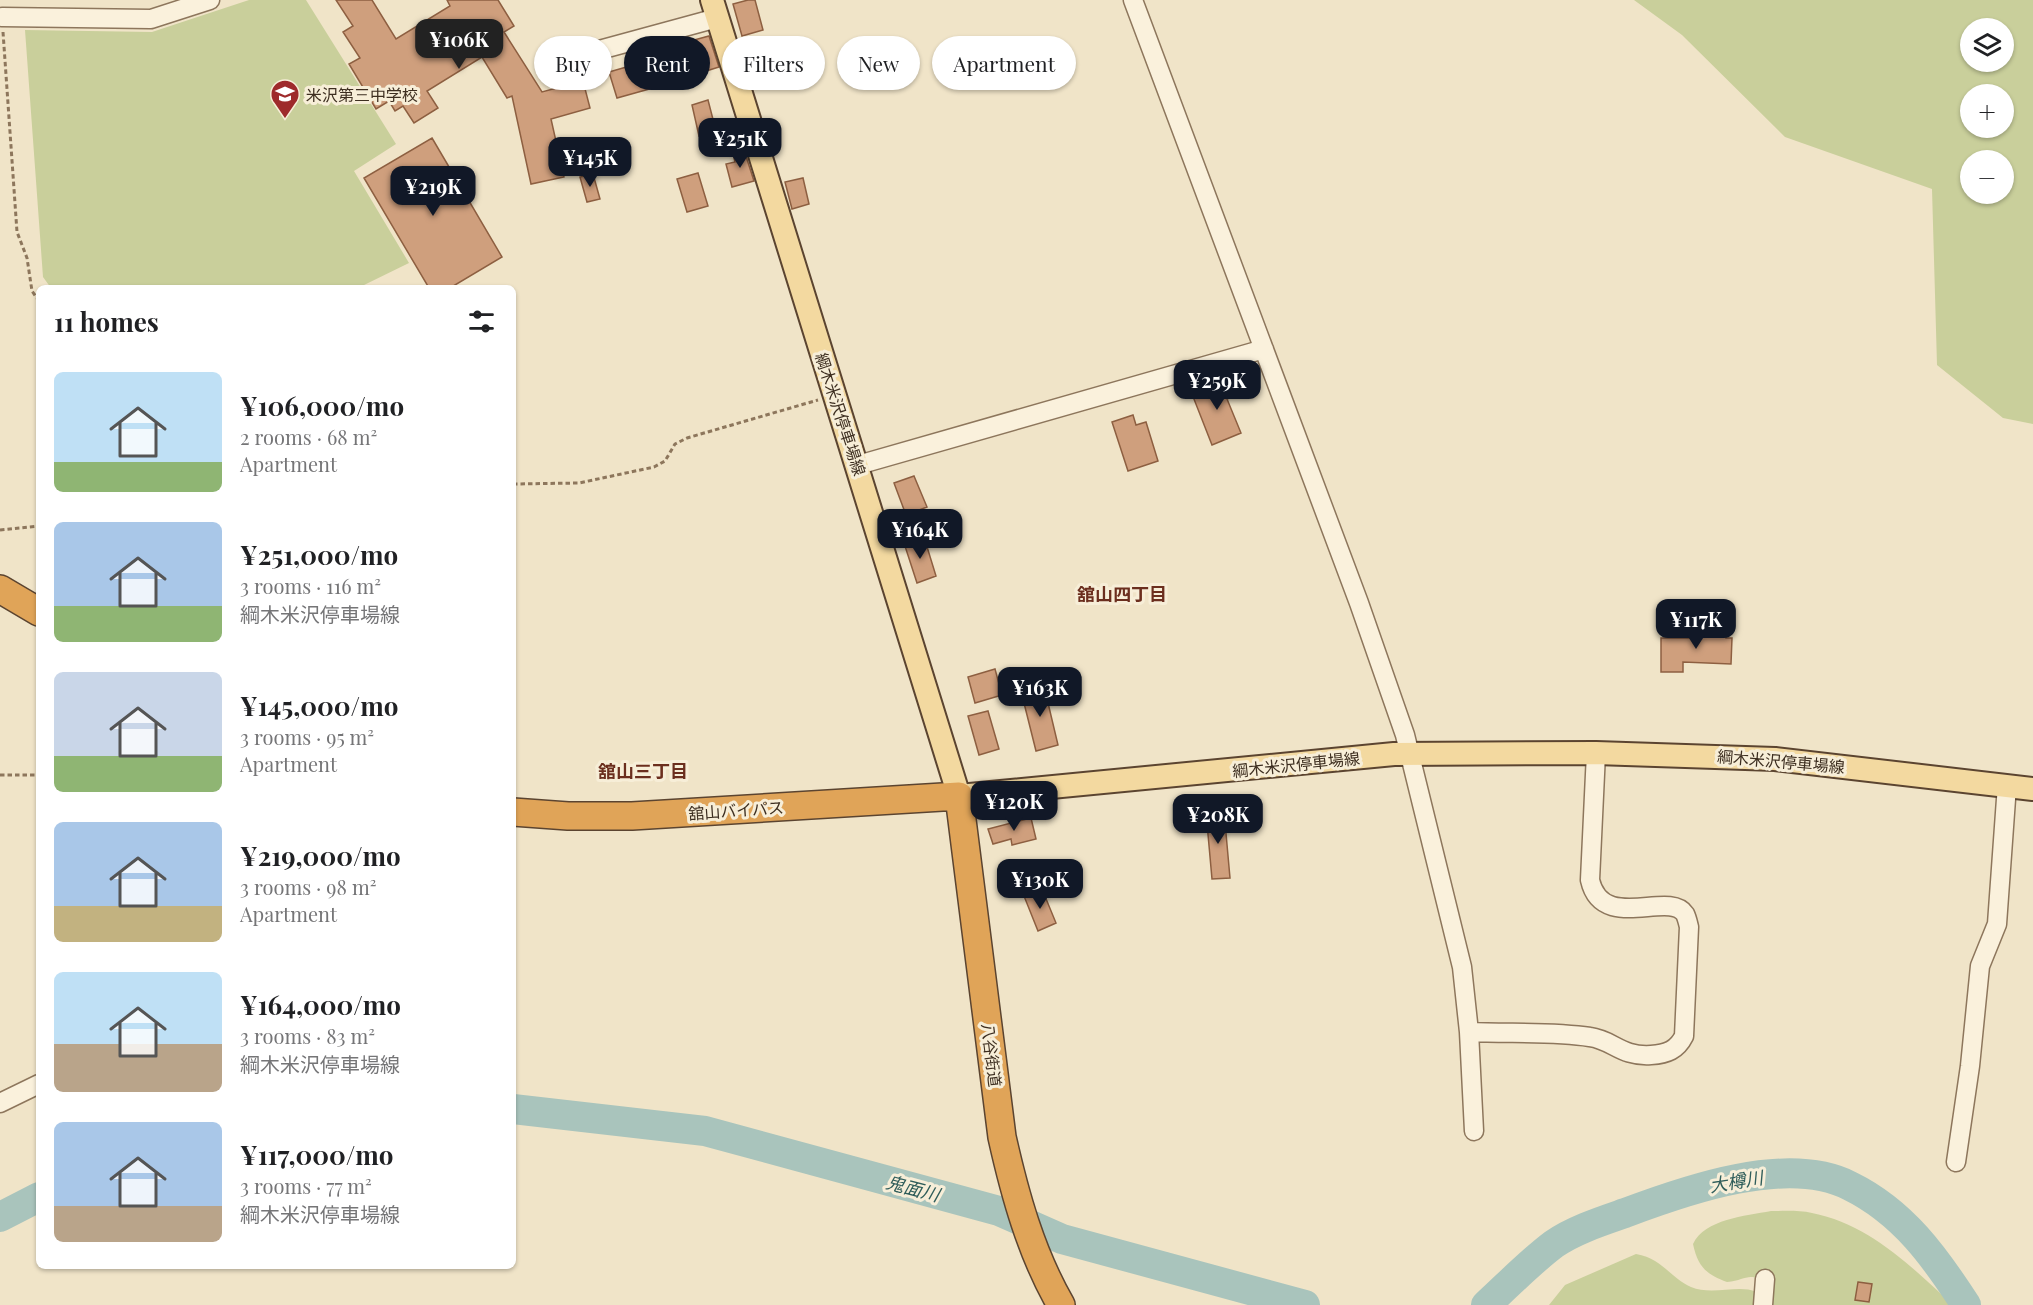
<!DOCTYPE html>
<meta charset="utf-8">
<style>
body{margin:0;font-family:"Playfair Display","Noto Sans JP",serif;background:#f6f6f6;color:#202124;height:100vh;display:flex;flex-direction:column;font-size:22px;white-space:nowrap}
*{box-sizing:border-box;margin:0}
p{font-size:20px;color:#757577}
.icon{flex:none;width:33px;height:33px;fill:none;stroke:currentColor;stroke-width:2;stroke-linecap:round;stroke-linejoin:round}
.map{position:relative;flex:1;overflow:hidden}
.details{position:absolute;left:36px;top:285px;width:480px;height:984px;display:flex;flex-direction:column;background:#fff;border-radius:9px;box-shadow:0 2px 4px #0004}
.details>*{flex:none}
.hud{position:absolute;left:534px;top:36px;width:570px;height:54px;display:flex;gap:12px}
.buttons{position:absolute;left:1960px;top:18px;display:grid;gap:12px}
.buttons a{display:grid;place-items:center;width:54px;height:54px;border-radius:50%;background:#fff;box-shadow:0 2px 4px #0004;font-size:30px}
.price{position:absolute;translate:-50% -51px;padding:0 14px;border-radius:12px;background:#111827;color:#fff;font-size:20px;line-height:39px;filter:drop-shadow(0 2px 3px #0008)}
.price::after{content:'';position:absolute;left:50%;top:36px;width:18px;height:14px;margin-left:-9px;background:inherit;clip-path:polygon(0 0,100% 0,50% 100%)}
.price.current{background:#222;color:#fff}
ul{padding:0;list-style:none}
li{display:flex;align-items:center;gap:18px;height:150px;padding:0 18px}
li span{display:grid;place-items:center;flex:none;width:168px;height:120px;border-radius:9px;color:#555}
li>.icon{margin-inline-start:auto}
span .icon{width:72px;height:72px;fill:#fffc;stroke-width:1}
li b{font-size:26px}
h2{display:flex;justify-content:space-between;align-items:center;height:72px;padding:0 18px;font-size:26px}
.pill{padding:0 21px;border-radius:27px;background:#fff;box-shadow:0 2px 4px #0004;font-size:21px;line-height:54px}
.pill.current{background:#111827;color:#fff}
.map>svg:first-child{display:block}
</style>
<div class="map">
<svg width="2033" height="1305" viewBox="0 0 2033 1305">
<rect width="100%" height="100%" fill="#f0e4c8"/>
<path fill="#c9cf9b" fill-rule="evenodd" d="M249,0H306L396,144L354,171L409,263L362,286L51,288L43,277L25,30L152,32Z
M1634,0H2033V424L2003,418L1937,365L1932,189L1785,137L1682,35ZM1971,28H2004V62H1971ZM1971,94H2004V128H1971ZM2004,160V194H1971V160Z
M1771,1211C1784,1211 1799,1210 1812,1213C1869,1224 1912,1267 1953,1305H1768V1283C1747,1271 1747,1280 1727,1282C1706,1274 1698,1267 1693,1244C1705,1219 1745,1216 1771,1211Z
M1636,1254C1662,1258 1669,1277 1691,1287C1712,1296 1739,1284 1756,1292L1755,1305H1549L1565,1285Z"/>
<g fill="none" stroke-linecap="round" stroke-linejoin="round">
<path stroke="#a9c4bc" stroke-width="30" d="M513,1109L705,1131L999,1211L1062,1239L1305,1305
M0,1217L39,1197
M1486,1305C1508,1285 1530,1262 1554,1244C1574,1230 1602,1221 1625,1213C1686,1190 1788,1154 1850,1186C1903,1212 1935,1257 1966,1305"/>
</g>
<path fill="#cf9f7d" stroke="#8d5f41" stroke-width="1.5" d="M336,0H372L396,39L450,6L447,0H498L514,26L504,32L542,92L583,81L590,108L551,119L564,177L531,184L512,96L507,98L482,57L427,91L438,108L414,123L403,106L395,111L389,101L376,109L349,64L360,58L343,32L353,26Z
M748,0H755L763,30L742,36L733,4Z
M709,36L719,67L703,72L694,40Z
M669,46L678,81L617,98L609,72L654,59L651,51Z
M598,62L603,77L588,82L582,66Z
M708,100L716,131L699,136L692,105Z
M432,138L502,257L450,288H429L364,178Z
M743,147L754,181L732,187L726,164L735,162L732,150Z
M698,173L708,206L687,212L677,179Z
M593,174L600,199L587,202L580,177Z
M803,178L809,204L792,209L785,182Z
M1230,379L1236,395L1227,399L1241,433L1212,445L1192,394Z
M1133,415L1136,425L1146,422L1158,461L1128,471L1112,422Z
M914,476L927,507L906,515L894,483Z
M924,537L936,576L917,583L904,543Z
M1699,628L1726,629V638H1732L1731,664L1683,662V672H1661V638H1698Z
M995,669L1002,695L975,703L968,677Z
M1044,686L1058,745L1036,751L1021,691Z
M988,711L999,749L979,755L968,716Z
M1224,811L1230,878L1212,879L1206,812Z
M1031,818L1036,839L1012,845L1011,839L993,844L988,829Z
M1042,889L1056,923L1038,931L1024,896Z
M1858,1282L1872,1284L1869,1302L1855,1300Z"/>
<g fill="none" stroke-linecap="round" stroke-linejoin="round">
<g stroke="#8d765c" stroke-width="21">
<path id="minor" d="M1133,0L1359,603L1405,735L1462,967L1469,1032L1474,1131
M2,17L151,19L210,0
M548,64L717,18
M858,465L1264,349
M1469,1032C1509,1034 1551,1031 1590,1037C1613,1040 1621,1057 1651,1055C1667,1054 1677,1050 1684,1036L1689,927C1688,923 1687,918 1685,914C1669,890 1602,933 1590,880L1596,753
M0,1103L39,1084
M1956,1162L1970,1066L1980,966L1997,924L2007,785
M1763,1305L1765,1279"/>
</g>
<g stroke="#5b4430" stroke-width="26">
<path id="major" d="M712,0L959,796L1394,754L1596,753L1775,759L2033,789"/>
</g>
<g stroke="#5b4430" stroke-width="30">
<path id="highway" d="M0,589L39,612
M513,812L568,816H632L959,796L1002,1137C1015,1195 1031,1253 1061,1305"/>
</g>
<path stroke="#8d765c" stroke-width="3" stroke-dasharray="4.5 3" stroke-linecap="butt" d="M3,32L17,232L27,258L32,291L39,301
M513,484L579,483L654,467L665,461L675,444L687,438L818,400
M0,530L39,526
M0,775H39"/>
<use href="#minor" stroke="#faf1dc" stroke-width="18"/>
<use href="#major" stroke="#f3d9a0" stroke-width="22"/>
<use href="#highway" stroke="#e0a458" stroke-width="27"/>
</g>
<defs>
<g id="school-pin" transform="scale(1.5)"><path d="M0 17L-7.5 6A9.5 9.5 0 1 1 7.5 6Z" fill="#9e2a2b" stroke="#f7eed8"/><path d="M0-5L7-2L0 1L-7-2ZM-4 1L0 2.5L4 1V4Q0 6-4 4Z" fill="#fff"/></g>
</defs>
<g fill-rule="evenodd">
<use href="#school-pin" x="285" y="94"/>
</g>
<g text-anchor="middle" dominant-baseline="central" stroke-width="6" stroke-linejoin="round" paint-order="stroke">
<g font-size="16" fill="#3d2e20" stroke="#f7eed8" text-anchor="start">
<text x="306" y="94">米沢第三中学校</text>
</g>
<g font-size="16" fill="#3d2e20" stroke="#f7eed8">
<text transform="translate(841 414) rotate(72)">綱木米沢停車場線</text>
<text transform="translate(1781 761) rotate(5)">綱木米沢停車場線</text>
<text transform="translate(1296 764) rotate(-6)">綱木米沢停車場線</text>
<text transform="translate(736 810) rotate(-4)">舘山バイパス</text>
<text transform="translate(992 1055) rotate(83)">八谷街道</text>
</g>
<g font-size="18" font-weight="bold" fill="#6b2e1e" stroke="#f7eed8">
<text x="1122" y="594">舘山四丁目</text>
<text x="643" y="771">舘山三丁目</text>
</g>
<g font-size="18" font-style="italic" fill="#2f5d5a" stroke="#f7eed8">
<text transform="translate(1736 1181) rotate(-9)">大樽川</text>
<text transform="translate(913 1188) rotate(15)">鬼面川</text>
</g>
</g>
</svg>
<div class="buttons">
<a><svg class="icon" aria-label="layers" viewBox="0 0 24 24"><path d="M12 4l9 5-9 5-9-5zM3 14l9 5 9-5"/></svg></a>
<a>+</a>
<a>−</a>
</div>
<b class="price current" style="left:459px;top:70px">¥106K</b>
<b class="price" style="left:740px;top:169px">¥251K</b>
<b class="price" style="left:590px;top:188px">¥145K</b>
<b class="price" style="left:433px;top:217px">¥219K</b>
<b class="price" style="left:1217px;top:411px">¥259K</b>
<b class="price" style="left:920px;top:560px">¥164K</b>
<b class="price" style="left:1696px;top:650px">¥117K</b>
<b class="price" style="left:1040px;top:718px">¥163K</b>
<b class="price" style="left:1014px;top:832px">¥120K</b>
<b class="price" style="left:1218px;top:845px">¥208K</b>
<b class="price" style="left:1040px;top:910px">¥130K</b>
<div class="hud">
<a class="pill">Buy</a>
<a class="pill current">Rent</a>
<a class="pill">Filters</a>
<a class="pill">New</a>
<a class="pill">Apartment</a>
</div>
<section class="details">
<h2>11 homes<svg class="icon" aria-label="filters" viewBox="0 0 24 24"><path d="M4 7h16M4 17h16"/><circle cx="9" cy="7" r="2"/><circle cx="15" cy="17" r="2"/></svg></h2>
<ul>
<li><span style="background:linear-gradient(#bfe0f5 75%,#8fb573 0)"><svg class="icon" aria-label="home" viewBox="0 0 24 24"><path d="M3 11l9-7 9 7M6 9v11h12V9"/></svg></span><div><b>¥106,000/mo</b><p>2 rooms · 68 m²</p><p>Apartment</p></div></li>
<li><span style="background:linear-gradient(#a9c7e8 70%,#8fb573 0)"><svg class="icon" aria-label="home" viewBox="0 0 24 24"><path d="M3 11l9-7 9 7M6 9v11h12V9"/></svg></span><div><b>¥251,000/mo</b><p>3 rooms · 116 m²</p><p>綱木米沢停車場線</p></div></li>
<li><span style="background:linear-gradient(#c9d6e8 70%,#8fb573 0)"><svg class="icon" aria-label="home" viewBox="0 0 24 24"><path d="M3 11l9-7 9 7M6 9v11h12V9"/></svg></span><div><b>¥145,000/mo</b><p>3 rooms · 95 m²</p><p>Apartment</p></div></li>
<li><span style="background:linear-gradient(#a9c7e8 70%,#c2b280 0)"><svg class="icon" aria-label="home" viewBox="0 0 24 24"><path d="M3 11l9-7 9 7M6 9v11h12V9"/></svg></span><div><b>¥219,000/mo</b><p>3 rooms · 98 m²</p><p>Apartment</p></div></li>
<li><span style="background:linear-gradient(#bfe0f5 60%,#b9a48a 0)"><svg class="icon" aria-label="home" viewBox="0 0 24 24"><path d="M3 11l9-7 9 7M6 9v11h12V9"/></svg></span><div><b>¥164,000/mo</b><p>3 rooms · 83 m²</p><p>綱木米沢停車場線</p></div></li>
<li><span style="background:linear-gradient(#a9c7e8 70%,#b9a48a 0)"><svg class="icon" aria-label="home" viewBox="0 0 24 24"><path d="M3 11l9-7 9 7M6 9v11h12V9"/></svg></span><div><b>¥117,000/mo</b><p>3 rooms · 77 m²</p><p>綱木米沢停車場線</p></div></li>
</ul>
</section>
</div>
